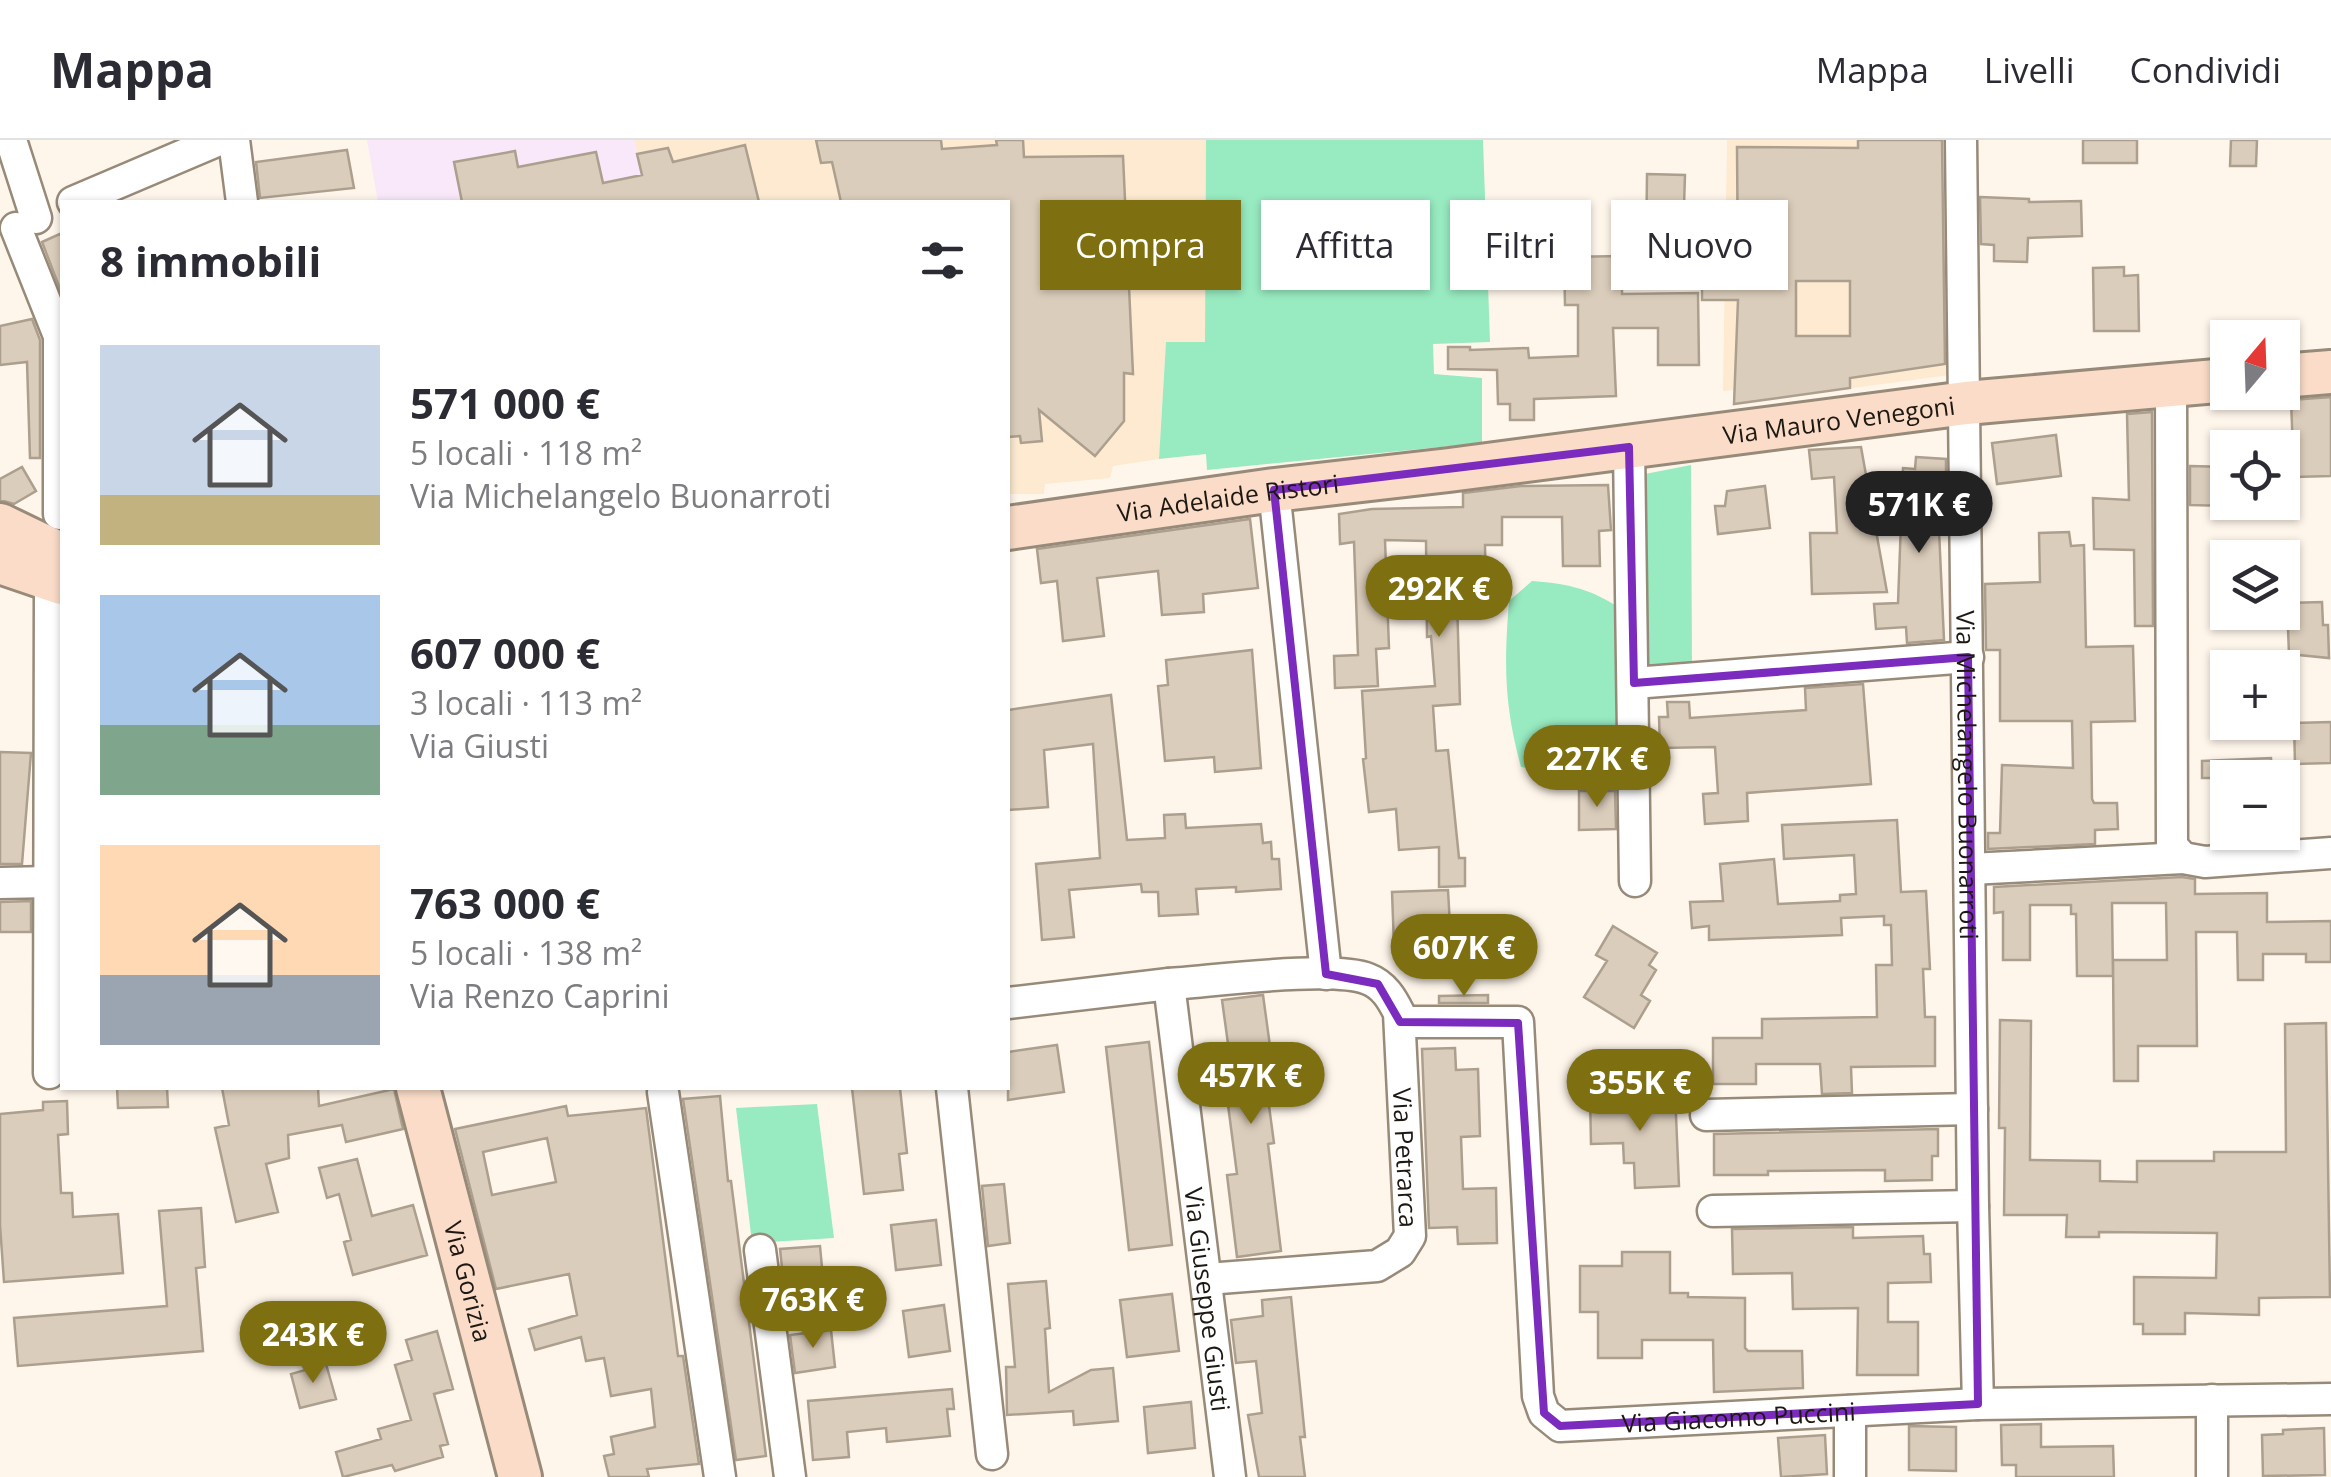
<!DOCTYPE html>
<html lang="it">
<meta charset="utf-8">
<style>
body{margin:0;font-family:"Open Sans",sans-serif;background:#f2f2f3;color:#2b2b33;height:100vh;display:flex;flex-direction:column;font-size:38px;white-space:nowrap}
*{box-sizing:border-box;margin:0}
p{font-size:32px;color:#7c7c81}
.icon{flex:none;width:55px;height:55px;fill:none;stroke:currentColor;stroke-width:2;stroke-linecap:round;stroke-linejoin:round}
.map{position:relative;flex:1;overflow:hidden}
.details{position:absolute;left:60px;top:60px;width:950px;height:890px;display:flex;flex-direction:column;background:#fff;border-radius:0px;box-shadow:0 2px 8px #0004}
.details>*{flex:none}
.top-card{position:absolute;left:1040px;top:60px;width:950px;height:90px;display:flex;gap:20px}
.needle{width:65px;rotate:19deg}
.controls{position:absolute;left:2210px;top:180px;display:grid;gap:20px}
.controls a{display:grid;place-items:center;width:90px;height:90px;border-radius:0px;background:#fff;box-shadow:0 2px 8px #0004;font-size:50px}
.price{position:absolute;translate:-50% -85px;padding:0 22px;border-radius:35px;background:#7e7010;color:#fff;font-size:32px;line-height:65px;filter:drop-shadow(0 2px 5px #0008)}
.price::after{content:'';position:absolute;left:50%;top:60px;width:30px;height:22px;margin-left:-15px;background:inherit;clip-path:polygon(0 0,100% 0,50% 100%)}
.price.current{background:#222;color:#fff}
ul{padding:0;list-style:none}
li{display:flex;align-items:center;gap:30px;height:250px;padding:0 40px}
li span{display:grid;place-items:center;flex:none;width:280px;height:200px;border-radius:0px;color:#555}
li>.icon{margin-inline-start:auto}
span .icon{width:120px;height:120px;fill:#fffc;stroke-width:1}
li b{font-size:42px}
h2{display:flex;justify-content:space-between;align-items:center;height:120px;padding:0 40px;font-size:42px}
.chip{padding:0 35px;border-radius:0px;background:#fff;box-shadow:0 2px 8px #0004;font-size:35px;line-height:90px}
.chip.current{background:#7e7010;color:#fff}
header{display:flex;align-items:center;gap:60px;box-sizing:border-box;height:140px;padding:0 50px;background:#fff;border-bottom:2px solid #e1e1e2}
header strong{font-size:48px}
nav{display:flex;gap:55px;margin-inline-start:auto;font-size:35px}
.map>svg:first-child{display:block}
</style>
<header>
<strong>Mappa</strong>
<nav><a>Mappa</a><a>Livelli</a><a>Condividi</a></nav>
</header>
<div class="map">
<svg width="2331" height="1337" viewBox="0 0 2331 1337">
<rect width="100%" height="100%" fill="#fff6eb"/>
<path fill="#fdead1" d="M634,0H1206L1205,203H1166L1159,319L1113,326L1110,338L1045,344L1044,354H1008V62H649Z
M1727,0H1947L1950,235L1734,264L1735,250L1723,251Z"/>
<path fill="#f8e8fa" d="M367,0H634L649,62H378Z"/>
<path fill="#98eac0" d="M1206,0H1483L1490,202L1433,204L1434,234L1482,238V303L1207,330L1206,314L1159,319L1166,202H1205Z
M1691,325L1692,525L1642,528L1645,334Z
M1532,441C1563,443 1588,448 1615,465L1616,616L1555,632L1521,627C1504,565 1504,525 1509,461Z
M817,964L834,1098L752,1103L736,968Z"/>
<path fill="#dbcdbb" stroke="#ac9f8e" stroke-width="2.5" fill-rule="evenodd" d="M816,0H941L942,9L997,5L996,0H1023L1024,17L1123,16L1133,234L1124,233V281L1095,316L1039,270L1042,301L1021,303L1020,296L1008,297V62H841L832,22L821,23Z
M1858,0H1942L1945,224L1850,238V248L1734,264L1738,160H1702V136H1738L1737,7L1858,8ZM1796,141H1850V196H1796Z
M2083,0H2137V23H2083Z
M2231,0H2257L2256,26H2230Z
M745,5L759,62H462L454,22L515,11L518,27L596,12L603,43L642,35L637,14L668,8L673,22Z
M347,10L354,48L260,58L256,22Z
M1647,34L1685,35L1684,66H1698V114L1646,113Z
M1980,57L2029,59V62L2081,61L2082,96L2028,98L2027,122L1994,121V105L1981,104Z
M62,93V154L42,102Z
M1622,116V154L1698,153L1699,225H1658V188H1613L1616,256L1534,259V280H1510V264H1498L1497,230L1448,229V207H1470V210L1528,208L1529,218L1578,216V165H1565L1564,117Z
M2124,127V136L2138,135L2139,191H2094L2093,128Z
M32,179L40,200V318H30L27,222L0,225V186Z
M2331,257V336L2294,337L2291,260Z
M2152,272L2153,486H2135L2134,410L2094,409L2093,358L2129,360L2127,274Z
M2056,295L2061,336L1997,344L1992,303Z
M1861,307L1887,452L1812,454L1810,393H1837L1834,337L1812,339L1809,310Z
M1916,317L1946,319V369L1938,368L1944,500L1907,503L1906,487L1876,489L1874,464L1898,463L1903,328L1915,329Z
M2190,326L2228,327V366L2190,365Z
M22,327L36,351L14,364L0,360V339Z
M1608,345L1611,390L1599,391L1600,426H1563L1562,377H1502V405H1485L1486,458L1457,459L1460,564L1433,566L1436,611L1448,610L1459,718H1465V746L1439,747V707L1399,710L1396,669L1369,672L1363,619L1366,618L1362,551L1435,546L1431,496L1427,497L1426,401L1385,400L1389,508L1376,509L1378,546L1335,548L1334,516L1358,515L1354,402L1340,404L1339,374L1372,369L1463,367V353L1521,346Z
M1765,346L1770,388L1718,394L1715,366H1725L1727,351Z
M1250,379L1258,448L1203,454L1204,472L1162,475L1158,431L1097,438L1104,496L1063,501L1057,441L1041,443L1037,409Z
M2069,392L2071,406L2084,405L2086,507L2133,506L2135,581L2091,582L2092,659L2094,663H2117L2118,689L2095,690V704L1988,709V693H2000L2002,625L2073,628L2072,581H2000V510H1986L1985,444L2040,442L2039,393Z
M2322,462L2323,485H2328L2329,518L2289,514L2287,463Z
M1252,510L1261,628L1215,632L1214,617L1165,621L1158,546L1168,545L1166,520Z
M1863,544L1871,644L1747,653L1748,681L1705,684L1703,654L1718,653L1715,607L1660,608L1659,577H1668L1667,562H1689L1690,578L1806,570L1805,548Z
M1111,555L1127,700L1165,698L1164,675L1185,674L1186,688L1261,684L1263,703L1271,702L1272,719H1279L1281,749L1236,752V747L1196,749L1198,774L1159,776L1158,752H1142L1141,744L1069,750L1074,797L1042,800L1036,724L1100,718L1093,604L1044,610L1048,667L1008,670V570Z
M2331,582V623L2295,624L2294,583Z
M0,612L31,613L22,724H0Z
M2271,618L2272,638H2202V621Z
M1579,651H1615L1616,689L1579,690Z
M1897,680L1901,752L1926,751L1930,829H1923L1925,877H1935V926L1851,927L1852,953L1822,954L1820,924H1756V944H1713V898H1762V879L1877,877L1876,825H1892L1891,785H1884V776L1841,778L1842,795L1709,800V786L1692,788L1690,762L1723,761L1720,724L1774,719L1778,764L1840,761V755L1856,754L1854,715L1784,719L1782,685Z
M2182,737L2195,739V754L2267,753V782L2331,781V822H2306V814H2263V840H2238L2237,792H2196L2197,906H2138V941H2114L2113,820H2167L2166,763H2112L2113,836H2077L2076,774H2071V765H2030V820H2003V772L1994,773V747Z
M1448,750L1451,803L1394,806L1392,752Z
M31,761V792H0V762Z
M1613,786L1657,813L1649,825L1656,830L1641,855L1650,861L1634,888L1584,857L1607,821L1596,815Z
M1263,855L1273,928L1264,929L1274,1003L1268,1004L1281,1111L1237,1117L1227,1035L1237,1034L1224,934L1232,933L1222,860Z
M1488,855V863H1439V856Z
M2000,880L2031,881L2030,1020L2100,1021V1041L2137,1042V1021H2214V1012H2286L2285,884L2326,883L2330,1157L2259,1158V1175L2185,1173V1194H2143V1184H2134V1137L2216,1138L2217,1093L2099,1092V1097H2066L2067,1075H2004L2005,988H1999Z
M1149,902L1172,1105L1129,1110L1106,907Z
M1057,905L1064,952L1008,960V912Z
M1455,908L1456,930L1478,929L1480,996L1461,997L1463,1049L1496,1048L1497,1103L1458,1104L1457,1087L1429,1088L1422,909Z
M117,948H167L168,967L118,968Z
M222,948H318L319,966L394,949L403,989L346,1002L342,985L288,995L289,1018L266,1024L278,1072L236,1082L215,988L229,985Z
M852,948H900L907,1013L899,1014L903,1050L864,1054Z
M1675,952L1679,1046L1635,1048L1634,1023H1624L1623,1003L1591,1004L1590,955Z
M720,956L728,1041H731L766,1316L736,1320L683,959Z
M67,961L68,994L58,995L61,1053H72L73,1077L118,1074L123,1133L4,1142L0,1085V974L43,970V962Z
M566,966L568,976L646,968L678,1216H683L699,1324L647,1329L649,1337H609L604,1316L614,1314L611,1297L655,1287L651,1249L611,1256L604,1218L586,1221L581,1197L535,1210L529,1189L577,1175L569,1134L496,1149L455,989ZM547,998L556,1042L492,1055L483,1012Z
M1938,989V1016H1932V1040L1885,1041V1030L1768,1031V1035H1714V994Z
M357,1019L372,1076L413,1065L427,1115L353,1135L344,1102L351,1100L339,1054L327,1058L319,1028Z
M1004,1044L1010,1103L988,1106L982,1046Z
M201,1068L205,1127L196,1128L203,1211L18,1226L14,1178L167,1166L159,1071Z
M936,1080L941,1125L896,1130L891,1085Z
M1853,1087V1098L1923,1096L1924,1114H1930L1931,1142L1888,1143V1182H1918V1235H1857L1858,1168L1793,1169L1792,1133L1733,1134L1732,1089Z
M820,1106L824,1149L836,1148L839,1174L819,1176L817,1153L785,1156L780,1109Z
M1622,1112H1670V1153H1688V1157L1745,1158V1208L1748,1211H1802L1803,1248L1714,1252L1713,1200H1642V1218H1598V1172H1580V1126H1622Z
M1046,1141L1050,1188L1045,1189L1049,1252L1091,1230L1113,1228L1118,1281L1074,1285L1073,1271L1007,1275L1006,1227H1015L1008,1144Z
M1172,1154L1179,1211L1127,1217L1120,1160Z
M1291,1157L1305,1297H1300L1305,1337H1259L1248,1275L1262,1273L1256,1221L1236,1223L1231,1180L1263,1176L1262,1160Z
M944,1165L950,1211L909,1217L903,1171Z
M831,1190L835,1227L795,1233L790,1195Z
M437,1191L453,1249L434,1254L448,1304L440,1306L443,1317L395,1331L392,1325L343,1337L336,1312L381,1299L378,1289L411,1280L395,1225L412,1220L406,1200Z
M326,1224L336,1259L300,1268L291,1234Z
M952,1249L954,1269H947L950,1296L887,1302L886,1288L847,1292L849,1317L813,1320L808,1261Z
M1191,1262L1195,1308L1148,1313L1144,1267Z
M2041,1284V1307L2113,1306L2114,1337H2016V1325H2002L2001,1285Z
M1909,1286L1956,1287V1331L1909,1330Z
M2324,1288L2325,1335L2263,1336L2262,1295L2283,1294V1290Z
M1825,1295L1827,1334L1781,1337L1778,1298Z"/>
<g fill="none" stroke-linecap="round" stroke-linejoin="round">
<g stroke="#978a79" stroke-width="35">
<g id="street">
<path d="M11,0L36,78"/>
<path d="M234,0L242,62"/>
<path id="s1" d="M1961,0L1973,1066L1978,1264"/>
<path d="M73,62L219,0"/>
<path d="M16,88L59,196V374"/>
<path d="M2171,244L2172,706L2183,718L2205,722L2331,713"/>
<path d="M1629,307L1635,741"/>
<path d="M1274,350L1326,834"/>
<path d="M1634,543L1968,517"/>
<path d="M1970,729L2183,718"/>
<path d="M0,743L51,742"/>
<path id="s2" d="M1169,844C1214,841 1332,825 1368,839C1384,845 1392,859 1399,873L1410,1096L1400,1112L1377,1126L1207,1139"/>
<path id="s3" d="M1008,863L1169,844L1230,1337"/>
<path id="s4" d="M1400,882H1518L1538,1256L1544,1273L1560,1286L1978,1264L2331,1259"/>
<path d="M49,933L50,440"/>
<path d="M952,948L992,1314"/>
<path d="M663,952L720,1337"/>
<path d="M1706,975L1972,969"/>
<path d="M1713,1071L1973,1066"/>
<path d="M760,1110L790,1337"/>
<path d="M2212,1260V1337"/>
<path d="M1850,1271V1337"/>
</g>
</g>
<g stroke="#978a79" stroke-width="48">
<g id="secondary">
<path d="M2282,236L2331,232"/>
<path d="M0,385L62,415"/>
<path id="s5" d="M1008,388L1274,350L1449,330L1966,263L2228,240"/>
<path d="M0,422L62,443"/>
<path id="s6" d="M418,948L520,1337"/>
</g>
</g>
<use href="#street" stroke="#fff" stroke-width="30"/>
<use href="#secondary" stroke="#fadcc8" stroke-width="42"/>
</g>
<path fill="none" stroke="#7b2cbf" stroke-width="8" stroke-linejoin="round" d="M1629,307L1634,543L1968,517L1978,1264L1560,1286L1544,1273L1518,883L1400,882L1378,844L1326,834L1274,350Z"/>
<g text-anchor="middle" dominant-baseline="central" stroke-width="9" stroke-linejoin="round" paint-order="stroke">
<g font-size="25" fill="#1d1812" stroke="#fff">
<text stroke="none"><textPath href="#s5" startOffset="838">Via Mauro Venegoni</textPath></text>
<text stroke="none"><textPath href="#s5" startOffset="222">Via Adelaide Ristori</textPath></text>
<text stroke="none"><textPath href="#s1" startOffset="635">Via Michelangelo Buonarroti</textPath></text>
<text stroke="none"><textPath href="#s2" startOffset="392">Via Petrarca</textPath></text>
<text stroke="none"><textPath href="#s6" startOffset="200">Via Gorizia</textPath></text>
<text stroke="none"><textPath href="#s3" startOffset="480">Via Giuseppe Giusti</textPath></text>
<text stroke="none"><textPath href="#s4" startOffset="710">Via Giacomo Puccini</textPath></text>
</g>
</g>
</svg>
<div class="controls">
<a><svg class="needle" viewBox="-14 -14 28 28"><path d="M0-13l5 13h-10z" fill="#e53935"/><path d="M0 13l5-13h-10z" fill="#7c7c81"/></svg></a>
<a><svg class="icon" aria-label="locate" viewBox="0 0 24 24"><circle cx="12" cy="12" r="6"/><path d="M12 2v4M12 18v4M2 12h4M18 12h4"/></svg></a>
<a><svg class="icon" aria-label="layers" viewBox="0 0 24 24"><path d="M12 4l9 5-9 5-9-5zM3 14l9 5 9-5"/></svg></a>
<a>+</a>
<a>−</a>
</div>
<b class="price current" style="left:1919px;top:416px">571K €</b>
<b class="price" style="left:1439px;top:500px">292K €</b>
<b class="price" style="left:1597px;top:670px">227K €</b>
<b class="price" style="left:1464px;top:859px">607K €</b>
<b class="price" style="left:1251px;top:987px">457K €</b>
<b class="price" style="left:1640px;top:994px">355K €</b>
<b class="price" style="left:813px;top:1211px">763K €</b>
<b class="price" style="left:313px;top:1246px">243K €</b>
<div class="top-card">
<a class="chip current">Compra</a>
<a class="chip">Affitta</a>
<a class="chip">Filtri</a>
<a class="chip">Nuovo</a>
</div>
<section class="details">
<h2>8 immobili<svg class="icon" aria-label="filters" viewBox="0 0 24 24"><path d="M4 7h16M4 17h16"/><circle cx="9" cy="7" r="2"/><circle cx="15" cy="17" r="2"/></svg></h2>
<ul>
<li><span style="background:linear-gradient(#c9d6e8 75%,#c2b280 0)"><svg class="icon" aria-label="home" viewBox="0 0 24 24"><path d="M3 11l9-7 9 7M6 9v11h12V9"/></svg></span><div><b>571 000 €</b><p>5 locali · 118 m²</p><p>Via Michelangelo Buonarroti</p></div></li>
<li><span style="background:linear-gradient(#a9c7e8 65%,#7fa58c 0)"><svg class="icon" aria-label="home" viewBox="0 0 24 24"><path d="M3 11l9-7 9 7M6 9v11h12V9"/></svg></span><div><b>607 000 €</b><p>3 locali · 113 m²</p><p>Via Giusti</p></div></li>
<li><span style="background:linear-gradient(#ffd9b3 65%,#9aa5b1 0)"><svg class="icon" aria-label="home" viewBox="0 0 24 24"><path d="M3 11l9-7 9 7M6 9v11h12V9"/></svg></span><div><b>763 000 €</b><p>5 locali · 138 m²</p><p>Via Renzo Caprini</p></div></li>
</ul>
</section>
</div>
